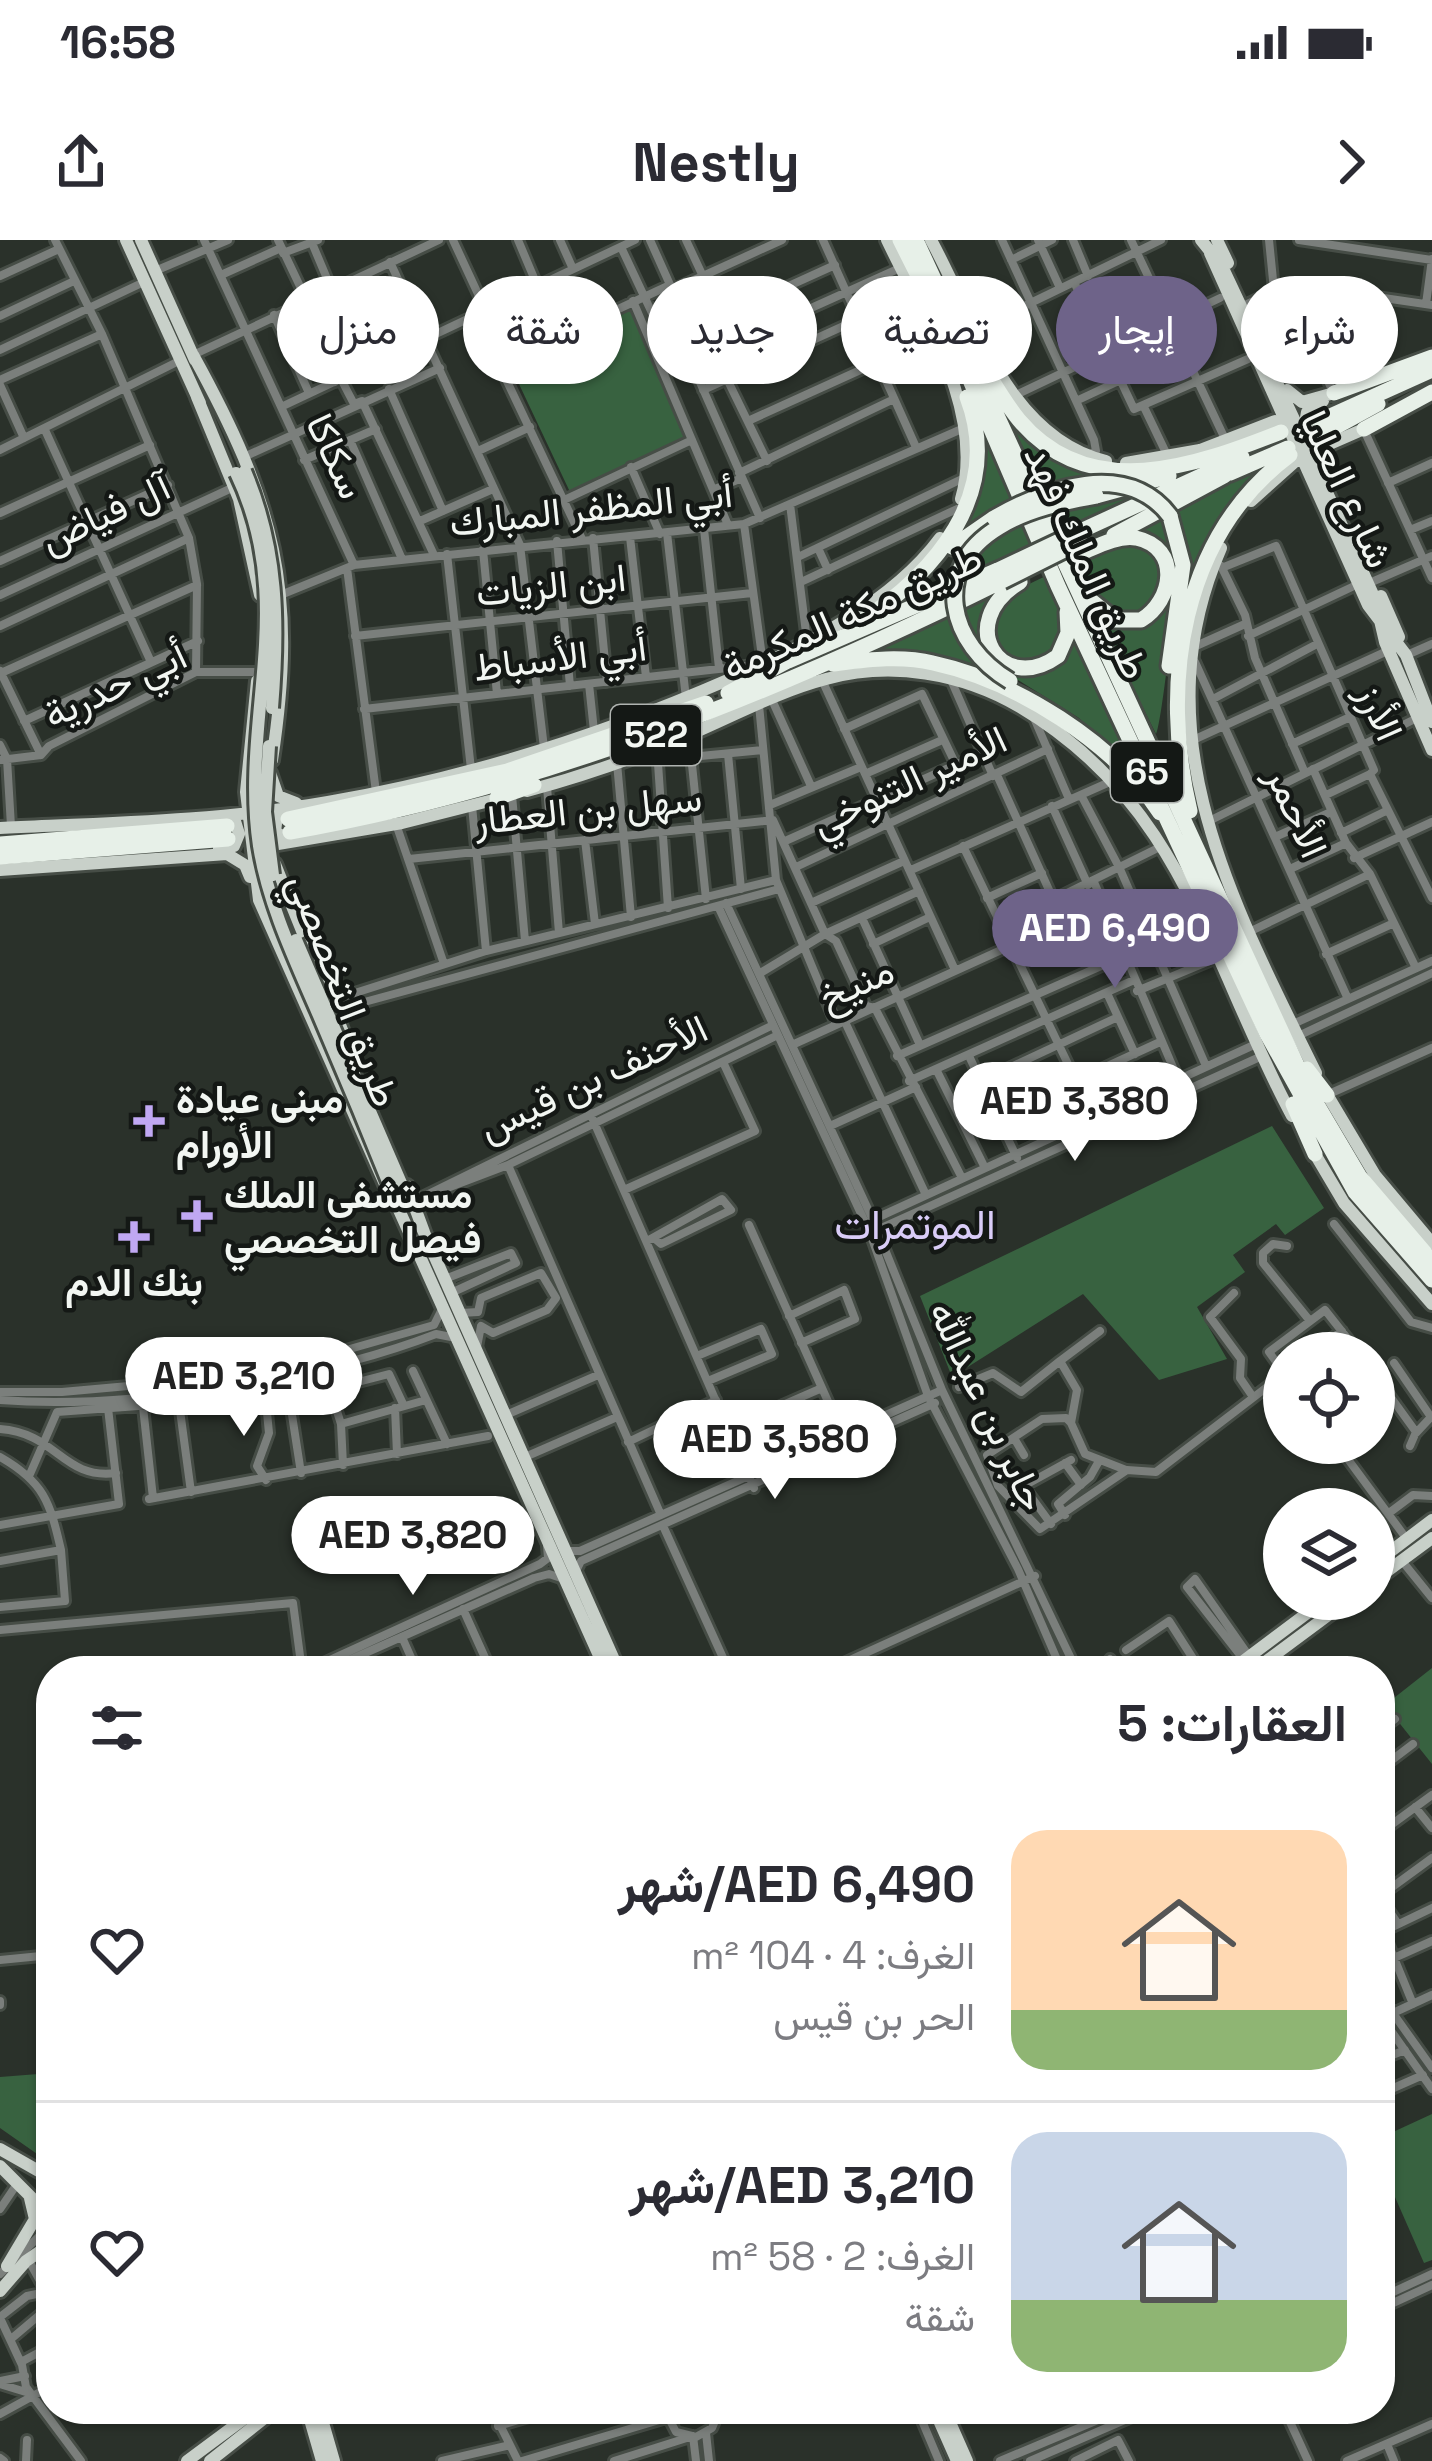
<!DOCTYPE html>
<html lang="ar">
<meta charset="utf-8">
<style>
body{margin:0;font-family:"Space Grotesk",Vazirmatn,sans-serif;background:#f2f2f3;color:#2b2b33;direction:rtl;height:100vh;display:flex;flex-direction:column;font-size:45px;white-space:nowrap}
*{box-sizing:border-box;margin:0}
p{font-size:39px;color:#7c7c81}
.icon{flex:none;width:66px;height:66px;fill:none;stroke:currentColor;stroke-width:2;stroke-linecap:round;stroke-linejoin:round}
.map{position:relative;flex:1;overflow:hidden;direction:ltr}
.details{position:absolute;left:36px;top:1416px;width:1359px;height:768px;display:flex;flex-direction:column;background:#fff;border-radius:48px;box-shadow:0 3px 9px #0004;direction:rtl}
.details>*{flex:none}
.top-card{position:absolute;left:36px;top:36px;width:1362px;height:108px;direction:rtl;display:flex;gap:24px}
.controls{position:absolute;left:1263px;top:1092px;display:grid;gap:24px}
.controls a{display:grid;place-items:center;width:132px;height:132px;border-radius:50%;background:#fff;box-shadow:0 3px 9px #0004;font-size:60px}
.price{position:absolute;translate:-50% -102px;padding:0 27px;border-radius:42px;background:#fff;color:#222;font-size:39px;line-height:78px;filter:drop-shadow(0 3px 6px #0008)}
.price::after{content:'';position:absolute;left:50%;top:72px;width:36px;height:27px;margin-left:-18px;background:inherit;clip-path:polygon(0 0,100% 0,50% 100%)}
.price.active{background:#6e6389;color:#fff}
ul{padding:0;list-style:none}
li{display:flex;align-items:center;gap:36px;height:300px;padding:0 48px}
li+li{border-top:3px solid #e1e1e2}
li span{display:grid;place-items:center;flex:none;width:336px;height:240px;border-radius:36px;color:#555}
li>.icon{margin-inline-start:auto}
span .icon{width:144px;height:144px;fill:#fffc;stroke-width:1}
li b{font-size:51px}
h2{display:flex;justify-content:space-between;align-items:center;height:144px;padding:0 48px;font-size:51px}
.chip{padding:0 42px;border-radius:54px;background:#fff;box-shadow:0 3px 9px #0004;font-size:42px;line-height:108px}
.chip.active{background:#6e6389;color:#fff}
.status{display:flex;justify-content:space-between;align-items:center;height:84px;padding:0 60px;background:#fff;direction:ltr}
.status svg{height:33px;fill:currentColor}
header{display:flex;justify-content:space-between;align-items:center;height:156px;padding:0 48px;background:#fff;font-size:54px;font-weight:800}
.map>svg:first-child{display:block}
</style>
<div class="status"><b>16:58</b><svg viewBox="0 0 49 12"><path d="M0 12V9h3v3zM5 12V6h3v6zM10 12V3h3v9zM15 12V0h3v12zM26 1h20v11H26zM47 4h2v5h-2z"/></svg></div>
<header><svg class="icon" aria-label="forward" viewBox="0 0 24 24"><path d="M9 5l7 7-7 7"/></svg>Nestly<svg class="icon" aria-label="share" viewBox="0 0 24 24"><path d="M12 15V3M7 8l5-5 5 5M5 13v7h14v-7"/></svg></header>
<div class="map">
<svg width="1432" height="2221" viewBox="0 0 1432 2221">
<rect width="100%" height="100%" fill="#2a312a"/>
<path fill="#386240" d="M631,70L689,196L570,252L510,125Z
M975,165L1021,261L958,300L980,248Z
M1003,169L1025,192L1140,236L1141,241L1046,252Z
M1287,213C1213,268 1203,318 1176,403C1183,358 1197,312 1172,271Z
M1132,253L1141,258L1065,293L1054,272Z
M1162,275C1168,289 1178,306 1178,321C1177,342 1162,484 1156,494L1096,374L1150,381C1171,366 1175,351 1172,325L1129,292Z
M1027,278L1038,308L959,341L975,311Z
M1139,302L1165,325L1159,365L1127,379L1096,361L1077,323L1108,306Z
M1050,334L1066,369L1055,415L1020,423L1001,412L991,385L1008,354Z
M997,353L982,379L1003,428L1062,422L1078,389L1158,565L1079,478L989,422L957,371Z
M949,373L958,402L991,436L849,419Z
M1272,886L1324,968L1285,995L1276,984L1233,1015L1245,1032L1197,1067L1227,1119L1159,1140L1083,1054L952,1137L920,1056Z
M1432,1428V1524L1385,1465Z
M51,1833V1914L40,1916L0,1888V1837Z
M1432,1874V2020L1424,2023L1380,1923V1898Z"/>
<g fill="none" stroke-linecap="round" stroke-linejoin="round">
<g stroke="#464d46" stroke-width="14">
<path id="minor" d="M55,0L102,94L189,298L197,344L196,432
M204,0L354,325
M278,0L307,61
M453,0L485,69
M518,0L537,45
M560,0L573,29
M650,0L702,116
M686,0L722,77
M823,0L915,205
M1002,0L1094,200L1096,211L1090,214
M1038,0L1060,48
M1073,0L1088,36
M1131,0L1226,201
M1269,0L1274,50
M1299,0L1432,20
M312,3L331,48
M621,7L675,122
M283,13L318,0
M1011,20L1052,0
M390,22L520,305L544,508
M155,31L228,0
M221,35L281,8
M0,36L59,9
M1074,42L1134,169L1248,119
M1318,47L1303,86L1333,152
M672,50L782,0
M322,53L344,105
M633,61L728,285
M297,64L335,142
M1247,64L1288,44L1432,65
M1426,64L1432,19
M475,74L582,299
M274,75L309,153
M0,76L74,41
M976,84L991,82L1161,0
M692,90L835,25
M0,110L144,42
M193,115L439,0
M321,115L413,75
M1317,115L1389,83L1378,58
M691,122L900,28
M500,124L670,45
M662,129L687,113L760,278
M341,139L354,164L362,161L434,315
M727,139L767,221
M0,140L102,94
M0,145L24,198
M389,149L443,271
M703,150L859,79
M1016,155L1220,58
M1076,161L1183,111
M281,167L635,0
M1144,167L1168,217
M748,181L878,122
M45,190L151,422
M1364,190L1432,338
M350,200L402,319
M0,210L181,120
M478,211L530,187
M246,216L440,128
M304,220L376,189
M631,227L660,294
M739,233L894,159
M1388,243L1432,223
M715,249L742,238
M564,260L692,200
M790,264L807,401
M0,273L150,205
M420,281L493,249
M704,289L719,428
M1410,290L1432,281
M667,293L686,458
M630,297L646,437
M593,298L607,442
M557,301L570,446
M818,308L828,330
M483,310L497,454
M447,314L471,529
M798,317L964,238
M0,321L168,245
M1221,326L1245,375L1255,418L1305,533
M1224,327L1276,306L1374,530L1370,534L1432,658
M347,328L376,552
M1374,341L1432,316
M801,342L957,269
M283,354L354,325L744,284L964,188
M0,355L234,247
M0,386L189,298
M355,396L752,353
M1248,396L1352,347
M1196,406L1245,384
M1407,415L1432,404
M1195,422L1348,759
M0,431L41,515
M1,433L197,345
M822,440L955,730
M951,440L993,536
M589,444L594,491
M1213,459L1317,404
M772,460L811,546
M759,465L776,640L836,784
M364,469L763,424L744,284
M1034,478L1069,559
M24,481L198,401
M844,489L922,454L956,525
M689,496L706,659
M1191,501L1383,413
M1292,504L1348,478
M0,505L7,519L11,586
M657,509L668,668
M728,514L741,649
M690,517L763,510
M0,520L41,515L49,506L196,432H258
M617,523L631,677
M1313,529L1346,603L1370,634L1416,728
M865,534L940,501
M997,535L1054,661
M547,547L559,693
M512,555L525,701
M1081,555L1120,629L1206,826
M1326,555L1370,534
M770,565L861,527
M472,566L486,711
M1052,566L1088,645
M1209,581L1417,478
M396,584L444,724
M1341,593L1388,570
M1275,597L1331,572
M585,600L595,684
M783,602L982,513
M963,606L1094,878
M1354,618L1432,582
M409,619L773,580L825,694L836,701L866,766L875,768L962,938
M796,627L1048,509
M1290,629L1346,603
M911,630L1112,541
M1094,642L1178,839
M987,658L1042,633
M726,663L873,980L942,1150L1077,1431
M811,663L904,621
M718,666L870,993L928,1156L1018,1329L1062,1431
M862,678L920,805
M1000,686L1160,607
M1084,687L1101,726
M1251,691L1370,634
M873,704L930,677
M1326,714L1394,683
M1019,718L1109,674
M762,732L825,694L919,651
M1137,751L1219,717
M1107,753L1135,814
M330,761L486,711L776,640
M335,770L779,649
M846,784L926,955
M1293,784L1432,721
M1298,796L1432,733
M792,805L1010,706
M897,816L1126,715
M969,816L1017,918
M936,829L985,928
M909,841L1134,740
M981,841L1118,777
M1329,854L1432,808
M590,873L754,1248
M997,877L1160,802
M830,886L916,847
M508,925L661,1275
M624,950L755,891L723,822
M413,961L508,925L778,795
M414,961L773,785
M870,981L1256,804
M1334,984L1411,1082L1432,1088
M749,985L843,1195
M877,990L1262,816
M647,1001L722,959L731,970L661,1004L654,998
M1287,1006L1273,1004L1263,1013V1023L1310,1081
M445,1039L511,1013L516,1023L451,1053
M1234,1053L1210,1077L1241,1119L1240,1138L1253,1157
M461,1073L478,1072L481,1058L541,1033L556,1058L547,1070L493,1093L481,1086L477,1107
M789,1076L844,1050L855,1079L801,1103
M1100,1091L1060,1121L1077,1150L1071,1183L1085,1214L1126,1230
M1312,1113L1342,1091
M185,1115L194,1140
M697,1116L761,1089L772,1114L708,1141
M1394,1123L1431,1177L1416,1193
M413,1131L447,1204
M1284,1133L1269,1112L1325,1070L1359,1113
M1374,1134L1416,1192L1410,1206
M172,1142L179,1126L177,1116
M264,1142L269,1193L257,1226L266,1240
M959,1147L993,1133L1021,1152L1060,1121
M330,1149L341,1184L343,1225
M0,1152H62L262,1134L434,1085L442,1069
M0,1160C127,1170 317,1140 436,1094L451,1097
M290,1162L301,1233
M269,1165L389,1134L404,1166
M143,1167L153,1258
M395,1168L397,1214
M506,1175L598,1135
M1071,1183L1066,1178L1042,1179L987,1215L998,1246L1040,1289L1127,1230L1156,1232L1284,1134
M341,1184L426,1160
M0,1189C57,1193 63,1240 116,1233
M728,1189L822,1148
M1014,1198L1024,1215
M628,1202L716,1160
M1336,1203L1406,1298
M0,1217C44,1242 50,1262 61,1310
M525,1217L617,1177
M1065,1223L1081,1245
M30,1234L57,1172L179,1163L191,1252
M1024,1247L1051,1284
M1011,1253L1071,1220
M149,1259L488,1196
M1389,1273L1413,1255L1432,1256
M1065,1275L1058,1264L1090,1237L1099,1221
M0,1285L119,1264L108,1168
M664,1288L729,1431
M566,1311H580L942,1150
M0,1321L61,1310L65,1361L0,1367
M1402,1321L1432,1358
M576,1331L581,1321L935,1163
M463,1369L491,1431
M0,1390L293,1363L302,1431
M402,1397L417,1431
M1126,1410L1169,1381L1201,1431
M1110,1419L1119,1431
M1244,1420L1187,1347L1195,1339L1249,1416
M306,1431L540,1324L548,1318L547,1306
M325,1431L534,1338L549,1334L564,1339
M826,1431L1035,1336
M1380,1490L1395,1479
M1380,1529L1413,1504
M1415,1567L1432,1588
M1380,1593L1432,1555
M1380,1656L1432,1618
M1380,1657L1398,1684
M1383,1691L1413,1764
M1380,1693L1432,1668
M1394,1718L1432,1701
M0,1720L51,1715
M1380,1755L1432,1828
M0,1761V1765
M1393,1773L1432,1755
M1380,1775L1432,1849
M1380,1820L1405,1810
M1380,1854L1423,1835
M0,1969L17,1944
M29,2021L45,2050
M0,2034L51,1985
M1380,2058L1432,2034
M1380,2069L1432,2045
M43,2073L51,2093
M0,2077L27,2056L51,2051
M0,2078L22,2125L26,2147L81,2221
M11,2099L43,2072H51
M40,2112L51,2129
M21,2122L51,2106
M0,2141L25,2136
M0,2144L29,2153
M492,2169L518,2221
M664,2169L676,2192L696,2197L712,2188L720,2169
M917,2169L939,2221
M1284,2169L1308,2221
M0,2174L51,2146
M498,2186L556,2169
M706,2193L709,2221
M1387,2204L1394,2221
M0,2218L4,2221
M26,2221L27,2200
M442,2221L506,2206
M522,2221L666,2178
M614,2221L693,2196L696,2221
M1000,2221L1124,2169
M1030,2221L1150,2169
M1075,2221L1118,2200L1129,2221
M1347,2221L1432,2184"/>
</g>
<g stroke="#464d46" stroke-width="18">
<path id="major" d="M126,0L200,163
M141,0L195,120
M887,0C923,76 986,172 961,259
M931,0C974,79 1009,198 1106,221
M1201,0L1222,26L1293,177L1375,359L1385,402L1432,510
M1217,0L1228,23
M1210,13L1368,365L1406,415L1432,482
M193,115C275,264 298,350 272,520
M1287,150L1302,162L1334,153
M197,157L239,259L260,355
M1323,161L1307,172L1305,183L1313,199L1332,200
M1325,206L1373,185
M1126,223L1200,210L1275,181L1284,183
M1320,229L1322,214L1332,202
M1251,261L1299,218
M1221,308C1139,494 1234,666 1316,833
M1381,356L1399,397
M257,441L246,552L259,660L385,944
M270,533L278,556L296,563
M527,551C583,536 638,517 691,494C735,475 780,451 826,439C891,421 962,433 1020,467C1184,564 1209,721 1292,876
M285,571L277,575L275,592L291,600
M247,573L255,594L272,605L402,583L501,558
M0,588C109,583 220,581 328,562C466,538 602,495 730,439C803,407 892,363 940,298
M219,608L234,606L239,594L235,581L220,579
M275,624L357,827
M0,630L227,614L245,625L250,637
M1325,851L1375,935L1432,1003
M1312,909L1344,963L1432,1064
M407,946L424,992
M395,961L606,1431
M422,988L619,1431
M1374,1324L1432,1280
M1374,1341L1432,1298
M1230,1431L1326,1359
M1253,1431L1350,1359
M0,1909L51,1938
M0,1926L51,1977
M7,2026L35,1979L30,1958
M0,2051L26,2021L51,2004
M307,2169L322,2221
M319,2169L334,2221
M934,2169L957,2221
M944,2169L967,2221
M187,2221L257,2169
M210,2221L276,2169"/>
</g>
<g stroke="#464d46" stroke-width="21">
<path id="highway" d="M900,0L967,133L1058,346L1267,794L1355,952L1432,1040
M916,0L1308,849L1360,937L1432,1021
M982,124C994,143 1005,163 1019,180C1090,264 1195,226 1281,192
M1334,153L1432,117
M1319,181L1432,130
M1364,189L1432,152
M1325,193L1378,164
M1230,233L1288,208
M1096,256L1169,236
M1074,294L1242,217
M1114,295L1224,236
M952,307L994,278
M1079,314C1096,307 1117,295 1136,298C1182,308 1173,361 1141,380H1115L1088,358
M1020,342C953,383 1001,457 1058,416L1068,393L1067,372
M857,384C935,334 1004,254 967,157
M833,424C866,420 900,415 933,423C1016,441 1113,502 1160,573
M1169,426L1183,325L1170,276
M728,453L788,421L998,330
M497,558L534,545
M1190,571C1160,444 1180,297 1290,215
M288,579L507,531L706,463
M290,592C541,548 774,454 1002,341
M0,604L227,586
M0,617L228,599
M1307,829L1327,855
M1293,864L1315,914"/>
</g>
<use href="#minor" stroke="#7b7f7c" stroke-width="8"/>
<use href="#major" stroke="#c8d0c9" stroke-width="12"/>
<use href="#highway" stroke="#e7f0e8" stroke-width="15"/>
<g stroke="#464d46" stroke-width="18" stroke-linecap="butt">
<path id="major-bridge" d="M245,231C278,309 279,384 272,468
M236,233C299,364 240,477 259,606C268,663 294,718 317,771C345,836 372,901 398,966
M269,506L265,572L273,635
M296,700L407,957"/>
</g>
<g stroke="#464d46" stroke-width="21" stroke-linecap="butt">
<path id="highway-bridge" d="M994,278C1046,248 1127,219 1170,276
M998,330L1074,294
M1002,341L1080,302
M1010,441C949,405 929,329 999,287C1028,269 1063,262 1096,256"/>
</g>
<use href="#major-bridge" stroke="#c8d0c9" stroke-width="12"/>
<use href="#highway-bridge" stroke="#e7f0e8" stroke-width="15"/>
</g>
<g fill="#c0a8f3" stroke="#141815" stroke-width="4.5">
<path d="M143 863h12v12h12v12h-12v12h-12v-12h-12v-12h12z"/>
<path d="M191 958h12v12h12v12h-12v12h-12v-12h-12v-12h12z"/>
<path d="M128 979h12v12h12v12h-12v12h-12v-12h-12v-12h12z"/>
</g>
<g text-anchor="middle" dominant-baseline="central" stroke-width="9" stroke-linejoin="round" paint-order="stroke">
<g fill="#141815" stroke="#afb3b0" stroke-width="3">
<rect x="611" y="465" width="90" height="60" rx="9"/>
<rect x="1111" y="502" width="72" height="60" rx="9"/>
</g>
<g font-size="36" font-weight="bold" fill="#f2f6f2">
<text x="656" y="495">522</text>
<text x="1147" y="532">65</text>
</g>
<g font-size="39" fill="#f2f6f2" stroke="#141815">
<text transform="translate(336 216) rotate(65)">سكاكا</text>
<text transform="translate(1347 249) rotate(65)">شارع العليا</text>
<text transform="translate(591 268) rotate(-6)">أبي المظفر المبارك</text>
<text transform="translate(105 273) rotate(-25)">آل فياض</text>
<text transform="translate(1087 322) rotate(66)">طريق الملك فهد</text>
<text transform="translate(551 345) rotate(-6)">ابن الزيات</text>
<text transform="translate(852 372) rotate(-24)">طريق مكة المكرمة</text>
<text transform="translate(560 417) rotate(-7)">أبي الأسباط</text>
<text transform="translate(115 445) rotate(-25)">أبي حدرية</text>
<text transform="translate(1380 472) rotate(66)">الأرز</text>
<text transform="translate(909 541) rotate(-25)">الأمير التنوخي</text>
<text transform="translate(588 569) rotate(-6)">سهل بن العطار</text>
<text transform="translate(1297 572) rotate(66)">الأحمر</text>
<text transform="translate(856 743) rotate(-24)">منيخ</text>
<text transform="translate(344 750) rotate(69)">طريق التخصصي</text>
<text transform="translate(593 838) rotate(-25)">الأحنف بن قيس</text>
<text transform="translate(988 1166) rotate(65)">جابر بن عبدالله</text>
</g>
<g font-size="39" font-weight="bold" fill="#f2f6f2" stroke="#141815" text-anchor="start">
<text x="176" y="859">مبنى عيادة<tspan x="176" dy="45">الأورام</tspan></text>
<text x="224" y="954">مستشفى الملك<tspan x="224" dy="45">فيصل التخصصي</tspan></text>
<text x="134" y="1042" text-anchor="middle">بنك الدم</text>
</g>
<g font-size="42" fill="#d9ccf7" stroke="#141815">
<text x="915" y="984">الموتمرات</text>
</g>
</g>
</svg>
<div class="controls">
<a><svg class="icon" aria-label="locate" viewBox="0 0 24 24"><circle cx="12" cy="12" r="6"/><path d="M12 2v4M12 18v4M2 12h4M18 12h4"/></svg></a>
<a><svg class="icon" aria-label="layers" viewBox="0 0 24 24"><path d="M12 4l9 5-9 5-9-5zM3 14l9 5 9-5"/></svg></a>
</div>
<b class="price active" style="left:1115px;top:751px">AED 6,490</b>
<b class="price" style="left:1075px;top:924px">AED 3,380</b>
<b class="price" style="left:244px;top:1199px">AED 3,210</b>
<b class="price" style="left:775px;top:1262px">AED 3,580</b>
<b class="price" style="left:413px;top:1358px">AED 3,820</b>
<div class="top-card">
<a class="chip">شراء</a>
<a class="chip active">إيجار</a>
<a class="chip">تصفية</a>
<a class="chip">جديد</a>
<a class="chip">شقة</a>
<a class="chip">منزل</a>
</div>
<section class="details">
<h2>العقارات: 5<svg class="icon" aria-label="filters" viewBox="0 0 24 24"><path d="M4 7h16M4 17h16"/><circle cx="9" cy="7" r="2"/><circle cx="15" cy="17" r="2"/></svg></h2>
<ul>
<li><span style="background:linear-gradient(#ffd9b3 75%,#8fb573 0)"><svg class="icon" aria-label="home" viewBox="0 0 24 24"><path d="M3 11l9-7 9 7M6 9v11h12V9"/></svg></span><div><b>AED 6,490/شهر</b><p>الغرف: 4 · 104 m²</p><p>الحر بن قيس</p></div><svg class="icon" aria-label="heart" viewBox="0 0 24 24"><path d="M12 20l-8-8c-3-5 5-10 8-4 3-6 11-1 8 4z"/></svg></li>
<li><span style="background:linear-gradient(#c9d6e8 70%,#8fb573 0)"><svg class="icon" aria-label="home" viewBox="0 0 24 24"><path d="M3 11l9-7 9 7M6 9v11h12V9"/></svg></span><div><b>AED 3,210/شهر</b><p>الغرف: 2 · 58 m²</p><p>شقة</p></div><svg class="icon" aria-label="heart" viewBox="0 0 24 24"><path d="M12 20l-8-8c-3-5 5-10 8-4 3-6 11-1 8 4z"/></svg></li>
</ul>
</section>
</div>
